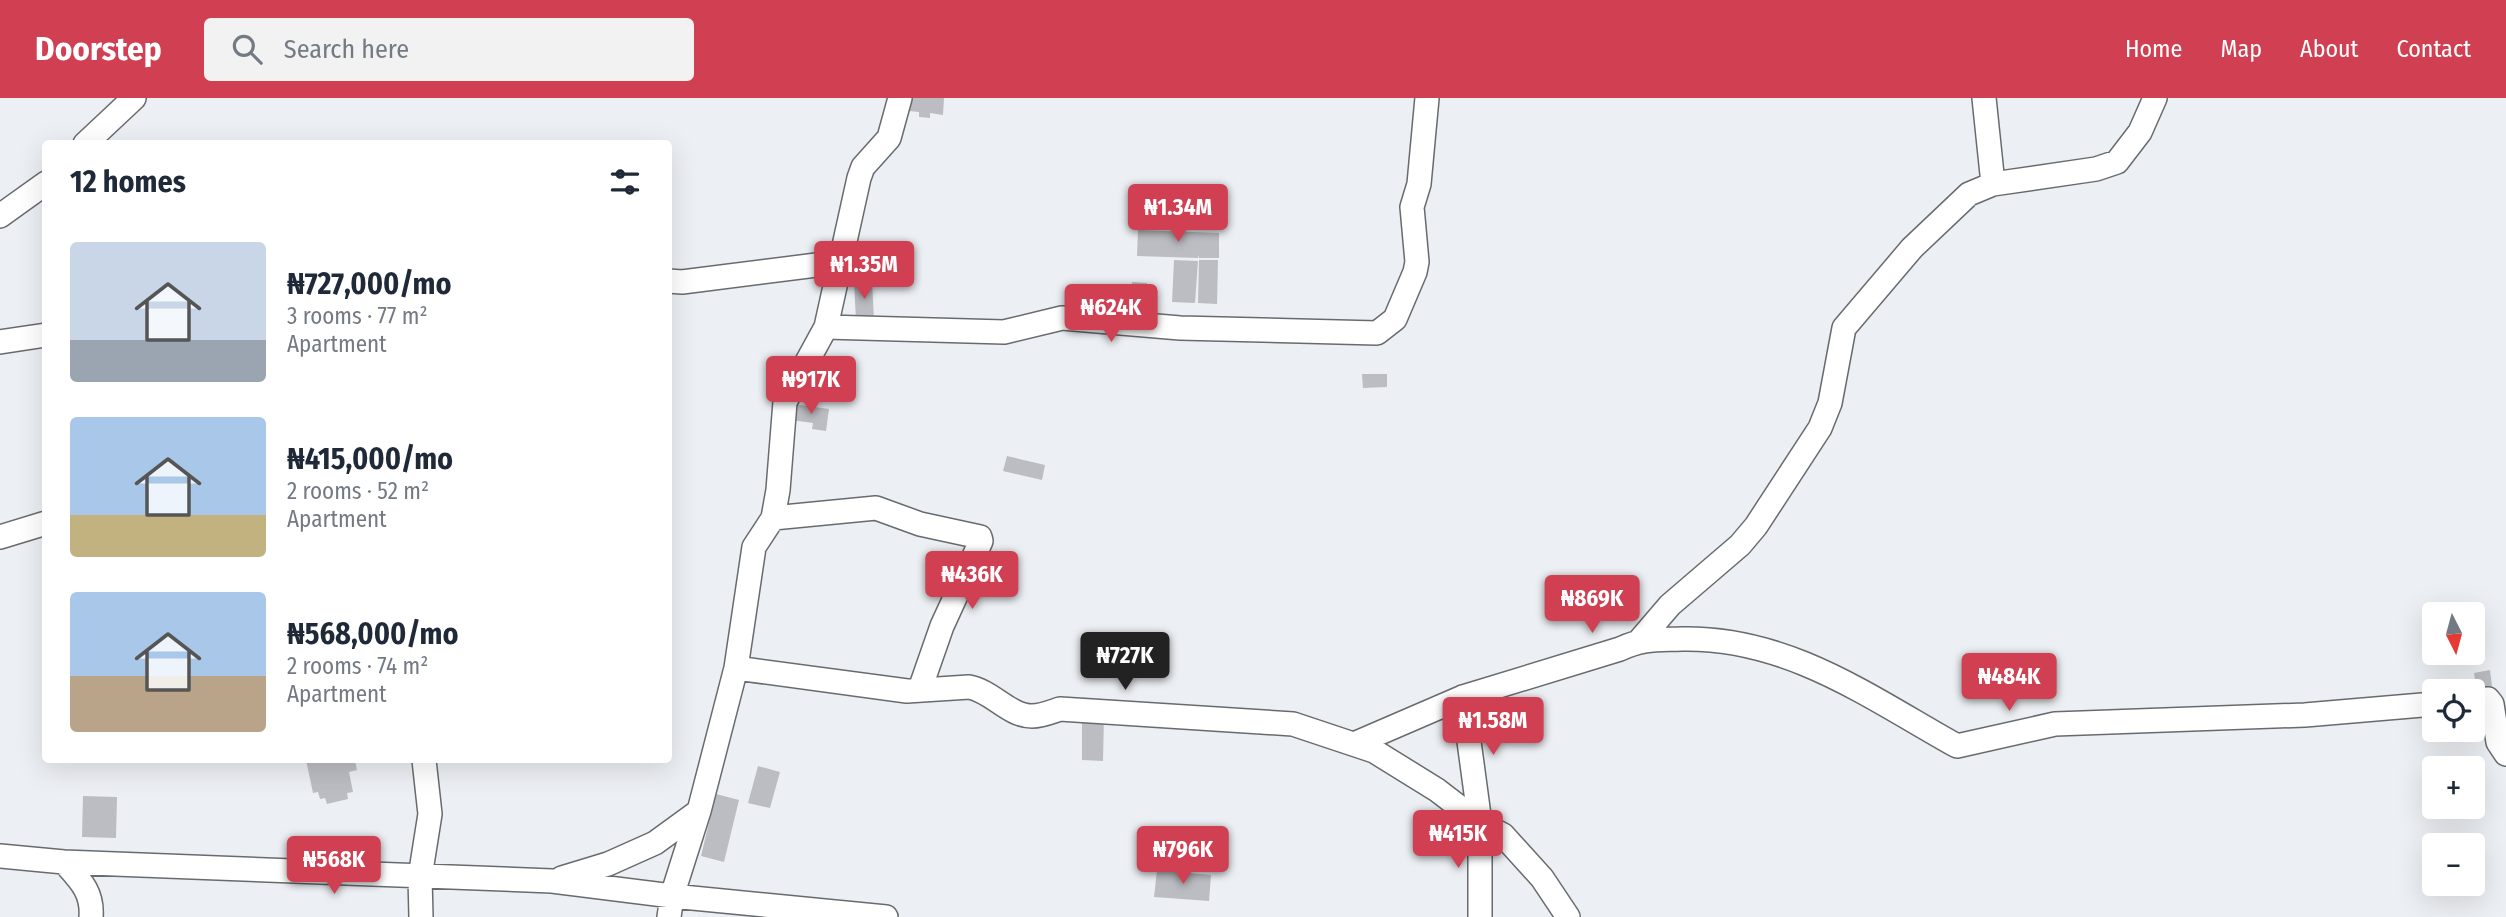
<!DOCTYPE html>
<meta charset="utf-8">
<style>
body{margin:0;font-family:"Fira Sans Condensed",sans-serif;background:#f2f2f3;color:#1f2937;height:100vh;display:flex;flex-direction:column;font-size:26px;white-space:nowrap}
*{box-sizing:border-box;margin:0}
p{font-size:23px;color:#747a83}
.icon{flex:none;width:38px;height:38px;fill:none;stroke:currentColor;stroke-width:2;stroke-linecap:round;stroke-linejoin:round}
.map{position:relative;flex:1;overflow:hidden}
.sheet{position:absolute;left:42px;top:42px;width:630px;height:623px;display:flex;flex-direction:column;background:#fff;border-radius:7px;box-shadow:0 7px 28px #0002}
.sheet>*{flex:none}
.needle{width:46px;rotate:174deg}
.controls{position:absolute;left:2422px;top:504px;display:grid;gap:14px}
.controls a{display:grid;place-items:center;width:63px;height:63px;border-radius:7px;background:#fff;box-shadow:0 7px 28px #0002;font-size:35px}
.price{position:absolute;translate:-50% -60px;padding:0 16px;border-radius:7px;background:#d14052;color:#fff;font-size:23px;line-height:46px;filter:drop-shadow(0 2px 4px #0008)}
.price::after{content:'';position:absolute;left:50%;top:42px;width:21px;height:16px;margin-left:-10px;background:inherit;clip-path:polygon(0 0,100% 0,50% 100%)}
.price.selected{background:#222;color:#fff}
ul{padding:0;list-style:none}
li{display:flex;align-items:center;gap:21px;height:175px;padding:0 28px}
li span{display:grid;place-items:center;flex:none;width:196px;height:140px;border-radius:7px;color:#555}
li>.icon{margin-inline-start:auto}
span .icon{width:84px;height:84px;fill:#fffc;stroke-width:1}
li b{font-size:30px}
h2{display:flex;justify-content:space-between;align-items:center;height:84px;padding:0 28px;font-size:30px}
header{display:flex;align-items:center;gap:42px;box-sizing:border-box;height:98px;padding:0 35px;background:#d14052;color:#fff}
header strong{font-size:33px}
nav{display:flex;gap:38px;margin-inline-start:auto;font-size:24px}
.search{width:490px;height:63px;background:#f2f2f3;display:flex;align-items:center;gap:18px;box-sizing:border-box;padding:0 24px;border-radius:7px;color:#747a83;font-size:26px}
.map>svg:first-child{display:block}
</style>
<header>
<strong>Doorstep</strong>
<div class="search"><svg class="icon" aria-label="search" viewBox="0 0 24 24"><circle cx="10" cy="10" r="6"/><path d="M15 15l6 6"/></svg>Search here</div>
<nav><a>Home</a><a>Map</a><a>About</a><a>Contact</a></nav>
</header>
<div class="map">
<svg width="2506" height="819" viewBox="0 0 2506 819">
<rect width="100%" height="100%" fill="#eceff3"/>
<path fill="#bcbdc2" d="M911,0H944L943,17L930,15V20L919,19V14L909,13Z
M1138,132L1219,135V160H1199L1198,157V160L1137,158Z
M1174,162L1198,163L1195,205L1172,204Z
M1199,162H1218L1217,206L1198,205Z
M854,183H872L874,222L856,223Z
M1132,184L1147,185L1146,220L1130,219Z
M1362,276H1387V289L1363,290Z
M793,306L829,311L826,333L812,331L813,325L791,322Z
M1007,358L1045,367L1042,382L1003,373Z
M2490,572L2492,588L2476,590L2474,575Z
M1082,618H1104L1103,663L1082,662Z
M306,662H355L357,672L349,674L353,694L347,695L348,701L327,706L325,700L320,701L318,694L313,695Z
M758,668L780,674L770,710L748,705Z
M716,696L739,702L724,764L701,758Z
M83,698L117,699L116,740L82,739Z
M1157,772L1211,777L1209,803L1154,799Z"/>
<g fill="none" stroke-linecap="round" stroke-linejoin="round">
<g stroke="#686b6e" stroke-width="26">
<path id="street" d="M1984,0L1993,86
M85,46L134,0
M0,118L46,85
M668,183L682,184L840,164
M826,229L1004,234L1062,220L1180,230L1377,235L1395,221L1415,174L1417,164L1412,109L1419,86L1427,0
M0,244L46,237
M773,420L876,410L920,426L980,439L981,443L942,528L920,591
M0,439L46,425
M1640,542L1670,507L1740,447L1756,428L1820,330L1830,305L1844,230L1912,150L1969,96L1993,86L2096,71L2117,64L2140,34L2155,0
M736,570L907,593L969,589C992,593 1009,618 1032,618C1041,618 1051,614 1060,611L1293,626L1374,653L1437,692L1480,725L1503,737L1542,780L1568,819
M1463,599L1480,725V819
M2473,603L2488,601L2492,606L2498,644L2506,656
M1354,646L1463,599L1620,551C1644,540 1657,542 1682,541C1788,539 1869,599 1957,648L2055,626L2305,617L2434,606
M0,758L64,764L552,783L672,798L886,819
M64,764C80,782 93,794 91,819
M562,780L608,766L655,745L699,713
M421,819L420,779L430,716L424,662
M669,819L672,798L699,713L736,570L754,449L773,420L778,392L785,304L826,229L859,80L863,69L889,40L900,0"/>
</g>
<use href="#street" stroke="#fff" stroke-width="23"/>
</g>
</svg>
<div class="controls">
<a><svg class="needle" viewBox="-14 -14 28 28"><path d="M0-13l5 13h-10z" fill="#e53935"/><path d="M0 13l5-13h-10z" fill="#747a83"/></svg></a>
<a><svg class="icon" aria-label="locate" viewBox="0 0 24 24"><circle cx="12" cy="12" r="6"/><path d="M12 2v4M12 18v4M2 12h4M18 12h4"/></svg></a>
<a>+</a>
<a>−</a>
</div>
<b class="price" style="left:1178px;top:146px">₦1.34M</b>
<b class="price" style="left:864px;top:203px">₦1.35M</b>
<b class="price" style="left:1111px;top:246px">₦624K</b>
<b class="price" style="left:811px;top:318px">₦917K</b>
<b class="price" style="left:972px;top:513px">₦436K</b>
<b class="price" style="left:1592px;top:537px">₦869K</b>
<b class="price selected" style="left:1125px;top:594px">₦727K</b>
<b class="price" style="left:2009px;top:615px">₦484K</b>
<b class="price" style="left:1493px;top:659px">₦1.58M</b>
<b class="price" style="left:1458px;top:772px">₦415K</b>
<b class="price" style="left:1183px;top:788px">₦796K</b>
<b class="price" style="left:334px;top:798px">₦568K</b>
<section class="sheet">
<h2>12 homes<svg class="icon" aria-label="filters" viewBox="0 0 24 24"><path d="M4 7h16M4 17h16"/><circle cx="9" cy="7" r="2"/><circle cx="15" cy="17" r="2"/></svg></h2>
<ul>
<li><span style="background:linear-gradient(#c9d6e8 70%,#9aa5b1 0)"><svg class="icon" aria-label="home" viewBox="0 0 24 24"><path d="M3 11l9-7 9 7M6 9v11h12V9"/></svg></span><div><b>₦727,000/mo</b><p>3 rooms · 77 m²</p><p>Apartment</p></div></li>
<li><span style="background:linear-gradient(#a9c7e8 70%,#c2b280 0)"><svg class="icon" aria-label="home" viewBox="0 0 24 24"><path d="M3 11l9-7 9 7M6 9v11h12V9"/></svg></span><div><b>₦415,000/mo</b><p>2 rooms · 52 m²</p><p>Apartment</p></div></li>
<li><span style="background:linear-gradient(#a9c7e8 60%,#b9a48a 0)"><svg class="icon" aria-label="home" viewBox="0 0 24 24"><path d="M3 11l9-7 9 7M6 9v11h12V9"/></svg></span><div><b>₦568,000/mo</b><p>2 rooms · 74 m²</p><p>Apartment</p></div></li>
</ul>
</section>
</div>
